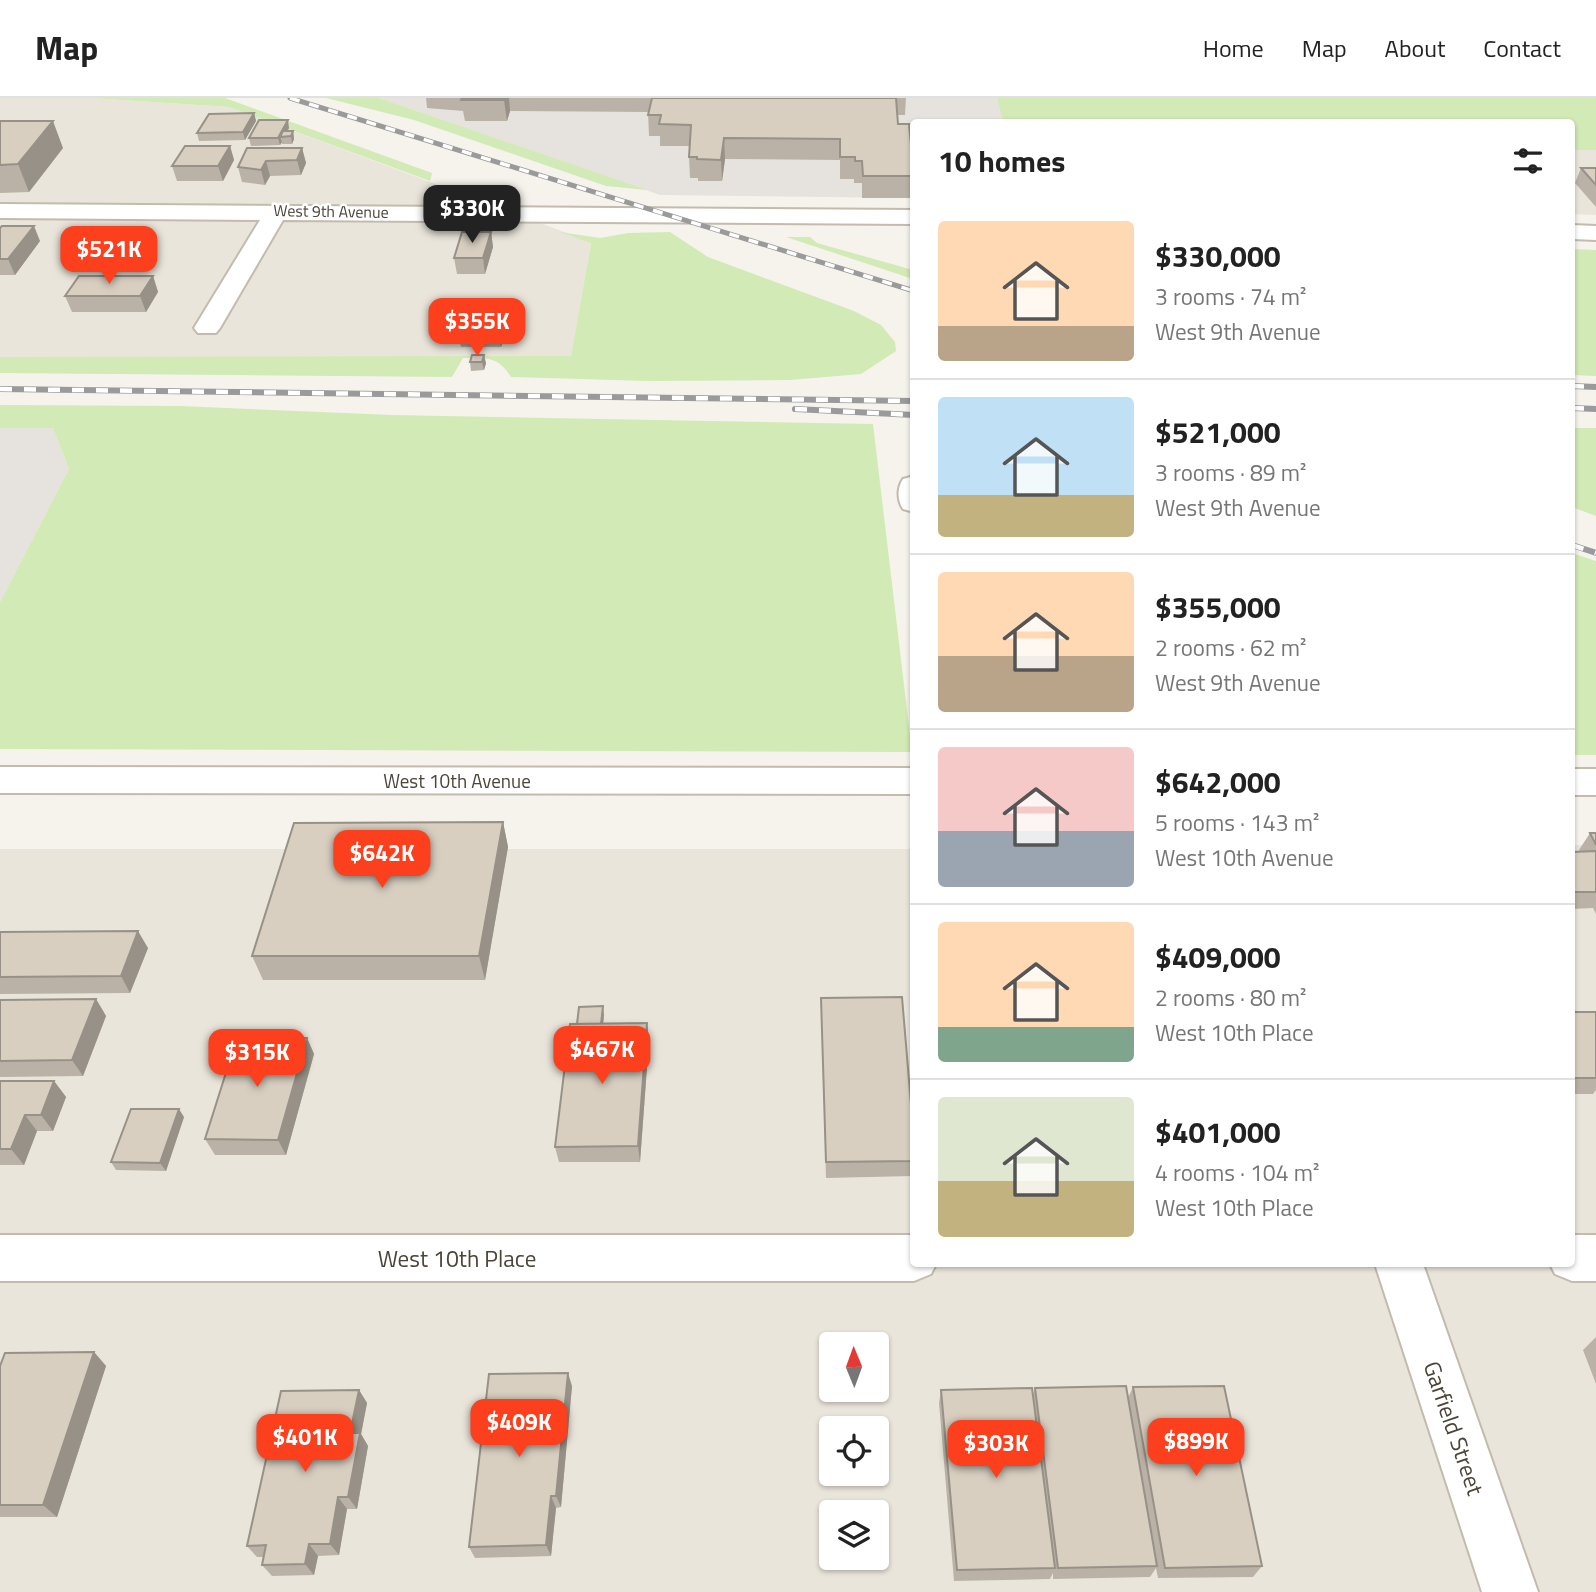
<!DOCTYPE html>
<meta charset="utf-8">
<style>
body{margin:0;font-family:"Titillium Web",sans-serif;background:#f2f2f2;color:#222;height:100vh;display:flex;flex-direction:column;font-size:26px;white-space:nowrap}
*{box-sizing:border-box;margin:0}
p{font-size:23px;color:#767676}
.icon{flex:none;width:38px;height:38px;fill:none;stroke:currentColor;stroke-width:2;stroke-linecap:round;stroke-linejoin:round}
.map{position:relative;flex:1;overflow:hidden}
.details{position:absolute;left:910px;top:21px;width:665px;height:1148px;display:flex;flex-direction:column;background:#fff;border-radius:7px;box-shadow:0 2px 5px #0004}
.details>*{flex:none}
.needle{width:46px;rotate:359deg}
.controls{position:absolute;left:819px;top:1234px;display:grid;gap:14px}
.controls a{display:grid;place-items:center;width:70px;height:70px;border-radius:7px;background:#fff;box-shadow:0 2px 5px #0004;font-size:35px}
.price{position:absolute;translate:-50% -60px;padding:0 16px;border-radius:14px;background:#fc3f1d;color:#fff;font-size:23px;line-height:46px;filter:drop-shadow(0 2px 4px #0008)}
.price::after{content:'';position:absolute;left:50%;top:42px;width:21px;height:16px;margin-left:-10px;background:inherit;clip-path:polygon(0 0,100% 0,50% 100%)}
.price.current{background:#222;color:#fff}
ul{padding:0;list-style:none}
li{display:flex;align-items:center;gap:21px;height:175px;padding:0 28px}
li+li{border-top:2px solid #e0e0e0}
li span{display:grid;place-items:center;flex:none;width:196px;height:140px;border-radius:7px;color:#555}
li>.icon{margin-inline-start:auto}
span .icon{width:84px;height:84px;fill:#fffc;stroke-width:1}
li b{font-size:30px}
h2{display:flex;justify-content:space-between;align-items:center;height:84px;padding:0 28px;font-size:30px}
header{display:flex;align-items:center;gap:42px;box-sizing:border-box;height:98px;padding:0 35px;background:#fff;border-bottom:2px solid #e0e0e0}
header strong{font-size:33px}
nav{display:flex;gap:38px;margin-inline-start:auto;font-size:24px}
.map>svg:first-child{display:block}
</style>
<header>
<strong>Map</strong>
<nav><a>Home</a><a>Map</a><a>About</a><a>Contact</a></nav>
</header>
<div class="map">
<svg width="1596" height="1494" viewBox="0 0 1596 1494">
<rect width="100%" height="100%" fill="#f6f3ec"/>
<path fill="#eae5da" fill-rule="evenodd" d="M0,0H91L229,9L591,144L571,259H0Z
M1572,52H1596V117L1572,116Z
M1572,747H1596V1494H0V751H913L914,1166H1572ZM831,1246H877V1292H831ZM831,1330H877V1376H831ZM831,1414H877V1460H831Z"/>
<path fill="#e6e2dd" d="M379,0H997L1003,24H914L913,100L660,97Z
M0,330H53L69,371L0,504Z"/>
<path fill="#d2eab5" d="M91,0H225L432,75L430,83L229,9Z
M326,0H379L647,92L606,88L414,22Z
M997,0H1596V52H1572V24H1003Z
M560,134L600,140L628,135L670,134L708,159L854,213L881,227L895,244L896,253L861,276L790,282L649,283L511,279C498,258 487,260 463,260L452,279L0,275V259L571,258L591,145Z
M786,139H810L817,145L913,172V181Z
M1572,151L1596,152V278L1572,277Z
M0,307L180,308L392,317L873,326L912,654L0,651V504L69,371L53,330H0Z
M1572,330H1596V418L1572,409Z
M1572,455L1596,463V657H1572Z"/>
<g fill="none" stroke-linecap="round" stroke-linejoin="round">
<g stroke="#c2bbae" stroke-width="4">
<path id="minor" d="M0,106L914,112V126L283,122L220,230L216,235H198L194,230L260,122L0,120Z
M1572,127L1596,128V142L1572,141Z
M914,378V414L903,411C897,402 897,390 903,381Z
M0,669L914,670V696L0,695Z
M1572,671H1596V697H1572Z
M0,1137H914V1166H936L931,1176L914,1183H0Z
M1572,1137H1596V1183H1572L1555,1176L1550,1166H1572Z
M1375,1166H1423L1538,1494H1482Z"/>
</g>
<use href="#minor" fill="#fff" fill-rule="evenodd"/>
<g stroke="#9a9a9a" stroke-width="5">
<path id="rail-far1" d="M290,0L914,193"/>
</g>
<g stroke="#9a9a9a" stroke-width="6">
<path id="rail" d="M1572,288L1596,289
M0,291L914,303
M1572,310L1596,311
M795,311L914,317
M1572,447L1596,455"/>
</g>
<use href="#rail-far1" stroke="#fff" stroke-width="3.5" stroke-dasharray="10" stroke-linecap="butt"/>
<use href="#rail" stroke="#fff" stroke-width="4.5" stroke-dasharray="12" stroke-linecap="butt"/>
</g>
<path fill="#bab2a6" d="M426,0H906L905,17H898V26L914,72L913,100H862V85H854V81H840V62L725,61L722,83H698V80H690L689,59L690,48H660V38H649L648,14L510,13L507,23H465L463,13L427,10Z
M254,15L256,23L245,42L199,43L197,35Z
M0,23L63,50L29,94L0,95Z
M289,30L287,33H293L294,41L292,46H282V44L280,47L251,48L249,40Z
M230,48L234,62L223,83H177L172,68Z
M302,50L306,65L301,77L270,78L265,87L242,84L238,69Z
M1581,70H1596V109L1575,85Z
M0,130L40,143L15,177H0Z
M491,134L493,149L485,176H457L454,160Z
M153,178L158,194L146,214H72L65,198Z
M507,229L501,249H461L459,240Z
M472,257L486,265L484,272L471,273L470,264Z
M503,724L508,749L485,882H263L252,858Z
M1590,735H1596V816L1593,810L1572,811V754H1580L1579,752Z
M0,834L148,850L130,895L0,896Z
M821,900L914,1042L913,1078L826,1080Z
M96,901L106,918L83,978L0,979V902Z
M1572,914H1596V992L1593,996H1572Z
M604,917L603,926L647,925L649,942L640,1064H559L555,1049L577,926Z
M307,940L314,956L286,1057H215L205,1041Z
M0,983H54L66,999L53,1033H37L24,1067H0Z
M184,1019L166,1073L116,1072L111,1064Z
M1596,1239V1286L1583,1252Z
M94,1254L106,1268L57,1419H0V1268Z
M572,1288L561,1409L556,1410L551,1458L475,1460L469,1449Z
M1133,1289L1262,1468L1253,1479L1158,1480L1156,1470L1150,1479L1053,1481V1475L1050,1481L954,1483L939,1305L941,1292L1033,1297L1035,1290L1128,1300Z
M359,1292L367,1305L361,1336L368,1348L357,1411H347L339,1457L318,1458L314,1477L272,1478L262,1467L263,1459H257L247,1448Z"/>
<path fill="#979187" d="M505,0H509L510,13L507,23L504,2Z
M254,15L256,23L245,42L243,34Z
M288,22L289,30L285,39H280L282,44L280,47L278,40Z
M53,23L63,50L29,94L18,66Z
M293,33L294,41L292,46L291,38Z
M724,40L725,61L722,83L721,62Z
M230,48L234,62L223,83L218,68Z
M302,50L306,65L301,77L297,62Z
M266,63L270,78L265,87L261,72Z
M34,128L40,143L15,177L8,161Z
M491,134L493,149L485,176L483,160Z
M153,178L158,194L146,214L140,198Z
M505,220L507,229L501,249L500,240Z
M484,257L486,265L484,272L482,264Z
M503,724L508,749L485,882L479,858Z
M138,833L148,850L130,895L121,878Z
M96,901L106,918L83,978L72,962Z
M603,908L604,917L602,938L601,930Z
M647,925L649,942L640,1064L638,1048Z
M307,940L314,956L286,1057L278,1042Z
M54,983L66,999L53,1033L41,1017Z
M179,1011L184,1019L166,1073L160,1065Z
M25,1017L37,1033L24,1067L11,1051Z
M94,1254L106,1268L57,1419L43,1407Z
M568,1275L572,1288L561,1409L556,1398Z
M359,1292L367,1305L361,1336L368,1348L357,1411L348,1399L350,1335Z
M551,1398L556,1410L551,1458L546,1447Z
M338,1399L347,1411L339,1457L330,1446Z
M309,1446L318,1458L314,1477L305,1466Z"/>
<path fill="#d8cfc1" stroke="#979187" stroke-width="2" d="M462,0H505L504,2H461Z
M652,0H896L898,26H909L914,78H863L862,63H855V59H840V41L724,40L721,62L697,61V59H689L691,27L659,26L661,17H648Z
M254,15L243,34L197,35L209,16Z
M259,22H288L278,40H249Z
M0,23H53L18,66L0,67Z
M283,33H293L291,38L280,39Z
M185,48H230L218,68H172Z
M247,50H302L297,62L266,63L261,72L238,69Z
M1581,70H1596V87Z
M2,128H34L8,161H0V130Z
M462,134H491L483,160H454Z
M79,178H153L140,198H65Z
M465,220H505L500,240H459Z
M472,257H484L482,264H470Z
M503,724L479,858H252L294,725Z
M1590,735H1596V747Z
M1596,753V794H1572V754Z
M138,833L121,878L0,879V834Z
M902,899L914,1042V1063L826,1064L821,900Z
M96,901L72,962L0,963V902Z
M603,908L601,926H577L579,909Z
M1572,914H1596V980H1572Z
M647,925L638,1048L555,1049L570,926Z
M237,940H307L278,1042L205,1041Z
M0,983H54L41,1017H25L11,1051H0Z
M131,1011H179L160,1065L111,1064Z
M94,1254L43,1407H0V1268L5,1255Z
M568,1275L556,1398H551L546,1447L469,1449L489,1276Z
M1126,1288L1157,1468L1058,1470L1035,1290Z
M1224,1288L1262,1468L1165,1470L1133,1289Z
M1032,1290L1055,1470L957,1472L941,1292Z
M359,1292L350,1335H360L348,1399H338L330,1446H309L305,1466L262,1467L266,1447L247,1448L281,1293Z"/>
<g text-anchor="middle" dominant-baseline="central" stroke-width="5" stroke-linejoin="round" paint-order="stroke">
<g font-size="16" fill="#4b4439" stroke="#fff">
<text transform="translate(331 113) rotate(1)">West 9th Avenue</text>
</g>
<g font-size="19" fill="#4b4439" stroke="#fff">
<text x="457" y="682">West 10th Avenue</text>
</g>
<g font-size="23" fill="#4b4439" stroke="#fff">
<text x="457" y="1160">West 10th Place</text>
<text transform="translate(1454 1330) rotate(71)">Garfield Street</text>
</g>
</g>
</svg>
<div class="controls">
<a><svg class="needle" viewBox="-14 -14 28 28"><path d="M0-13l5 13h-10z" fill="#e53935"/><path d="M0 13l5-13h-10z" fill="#767676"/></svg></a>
<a><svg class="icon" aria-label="locate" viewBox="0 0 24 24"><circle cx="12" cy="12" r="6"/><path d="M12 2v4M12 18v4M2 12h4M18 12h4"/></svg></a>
<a><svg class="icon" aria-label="layers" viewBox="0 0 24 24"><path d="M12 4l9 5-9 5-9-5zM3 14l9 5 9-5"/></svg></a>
</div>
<b class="price current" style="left:472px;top:147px">$330K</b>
<b class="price" style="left:109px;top:188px">$521K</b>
<b class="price" style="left:477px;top:260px">$355K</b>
<b class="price" style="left:382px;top:792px">$642K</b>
<b class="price" style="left:602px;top:988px">$467K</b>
<b class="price" style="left:257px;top:991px">$315K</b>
<b class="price" style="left:519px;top:1361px">$409K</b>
<b class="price" style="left:305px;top:1376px">$401K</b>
<b class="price" style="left:1196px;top:1380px">$899K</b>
<b class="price" style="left:996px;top:1382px">$303K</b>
<section class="details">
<h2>10 homes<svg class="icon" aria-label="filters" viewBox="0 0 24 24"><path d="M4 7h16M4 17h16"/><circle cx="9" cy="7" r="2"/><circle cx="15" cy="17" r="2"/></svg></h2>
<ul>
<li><span style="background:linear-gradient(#ffd9b3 75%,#b9a48a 0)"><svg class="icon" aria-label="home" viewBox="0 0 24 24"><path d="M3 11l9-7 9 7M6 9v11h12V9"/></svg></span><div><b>$330,000</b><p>3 rooms · 74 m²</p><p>West 9th Avenue</p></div></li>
<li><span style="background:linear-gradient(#bfe0f5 70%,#c2b280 0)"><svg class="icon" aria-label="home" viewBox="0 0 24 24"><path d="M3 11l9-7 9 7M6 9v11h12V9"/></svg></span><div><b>$521,000</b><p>3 rooms · 89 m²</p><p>West 9th Avenue</p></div></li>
<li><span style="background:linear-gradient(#ffd9b3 60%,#b9a48a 0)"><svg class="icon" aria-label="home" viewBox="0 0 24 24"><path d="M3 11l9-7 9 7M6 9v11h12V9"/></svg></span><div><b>$355,000</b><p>2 rooms · 62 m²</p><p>West 9th Avenue</p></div></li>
<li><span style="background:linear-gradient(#f6c9c9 60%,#9aa5b1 0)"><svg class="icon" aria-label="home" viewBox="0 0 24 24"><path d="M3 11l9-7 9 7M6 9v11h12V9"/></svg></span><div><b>$642,000</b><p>5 rooms · 143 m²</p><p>West 10th Avenue</p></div></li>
<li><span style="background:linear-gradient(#ffd9b3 75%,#7fa58c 0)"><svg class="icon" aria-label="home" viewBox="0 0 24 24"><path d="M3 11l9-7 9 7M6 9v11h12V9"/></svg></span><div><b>$409,000</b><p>2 rooms · 80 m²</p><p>West 10th Place</p></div></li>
<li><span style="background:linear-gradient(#dfe7d0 60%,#c2b280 0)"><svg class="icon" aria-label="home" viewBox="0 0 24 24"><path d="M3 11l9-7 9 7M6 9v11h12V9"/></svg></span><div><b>$401,000</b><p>4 rooms · 104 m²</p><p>West 10th Place</p></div></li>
</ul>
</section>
</div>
